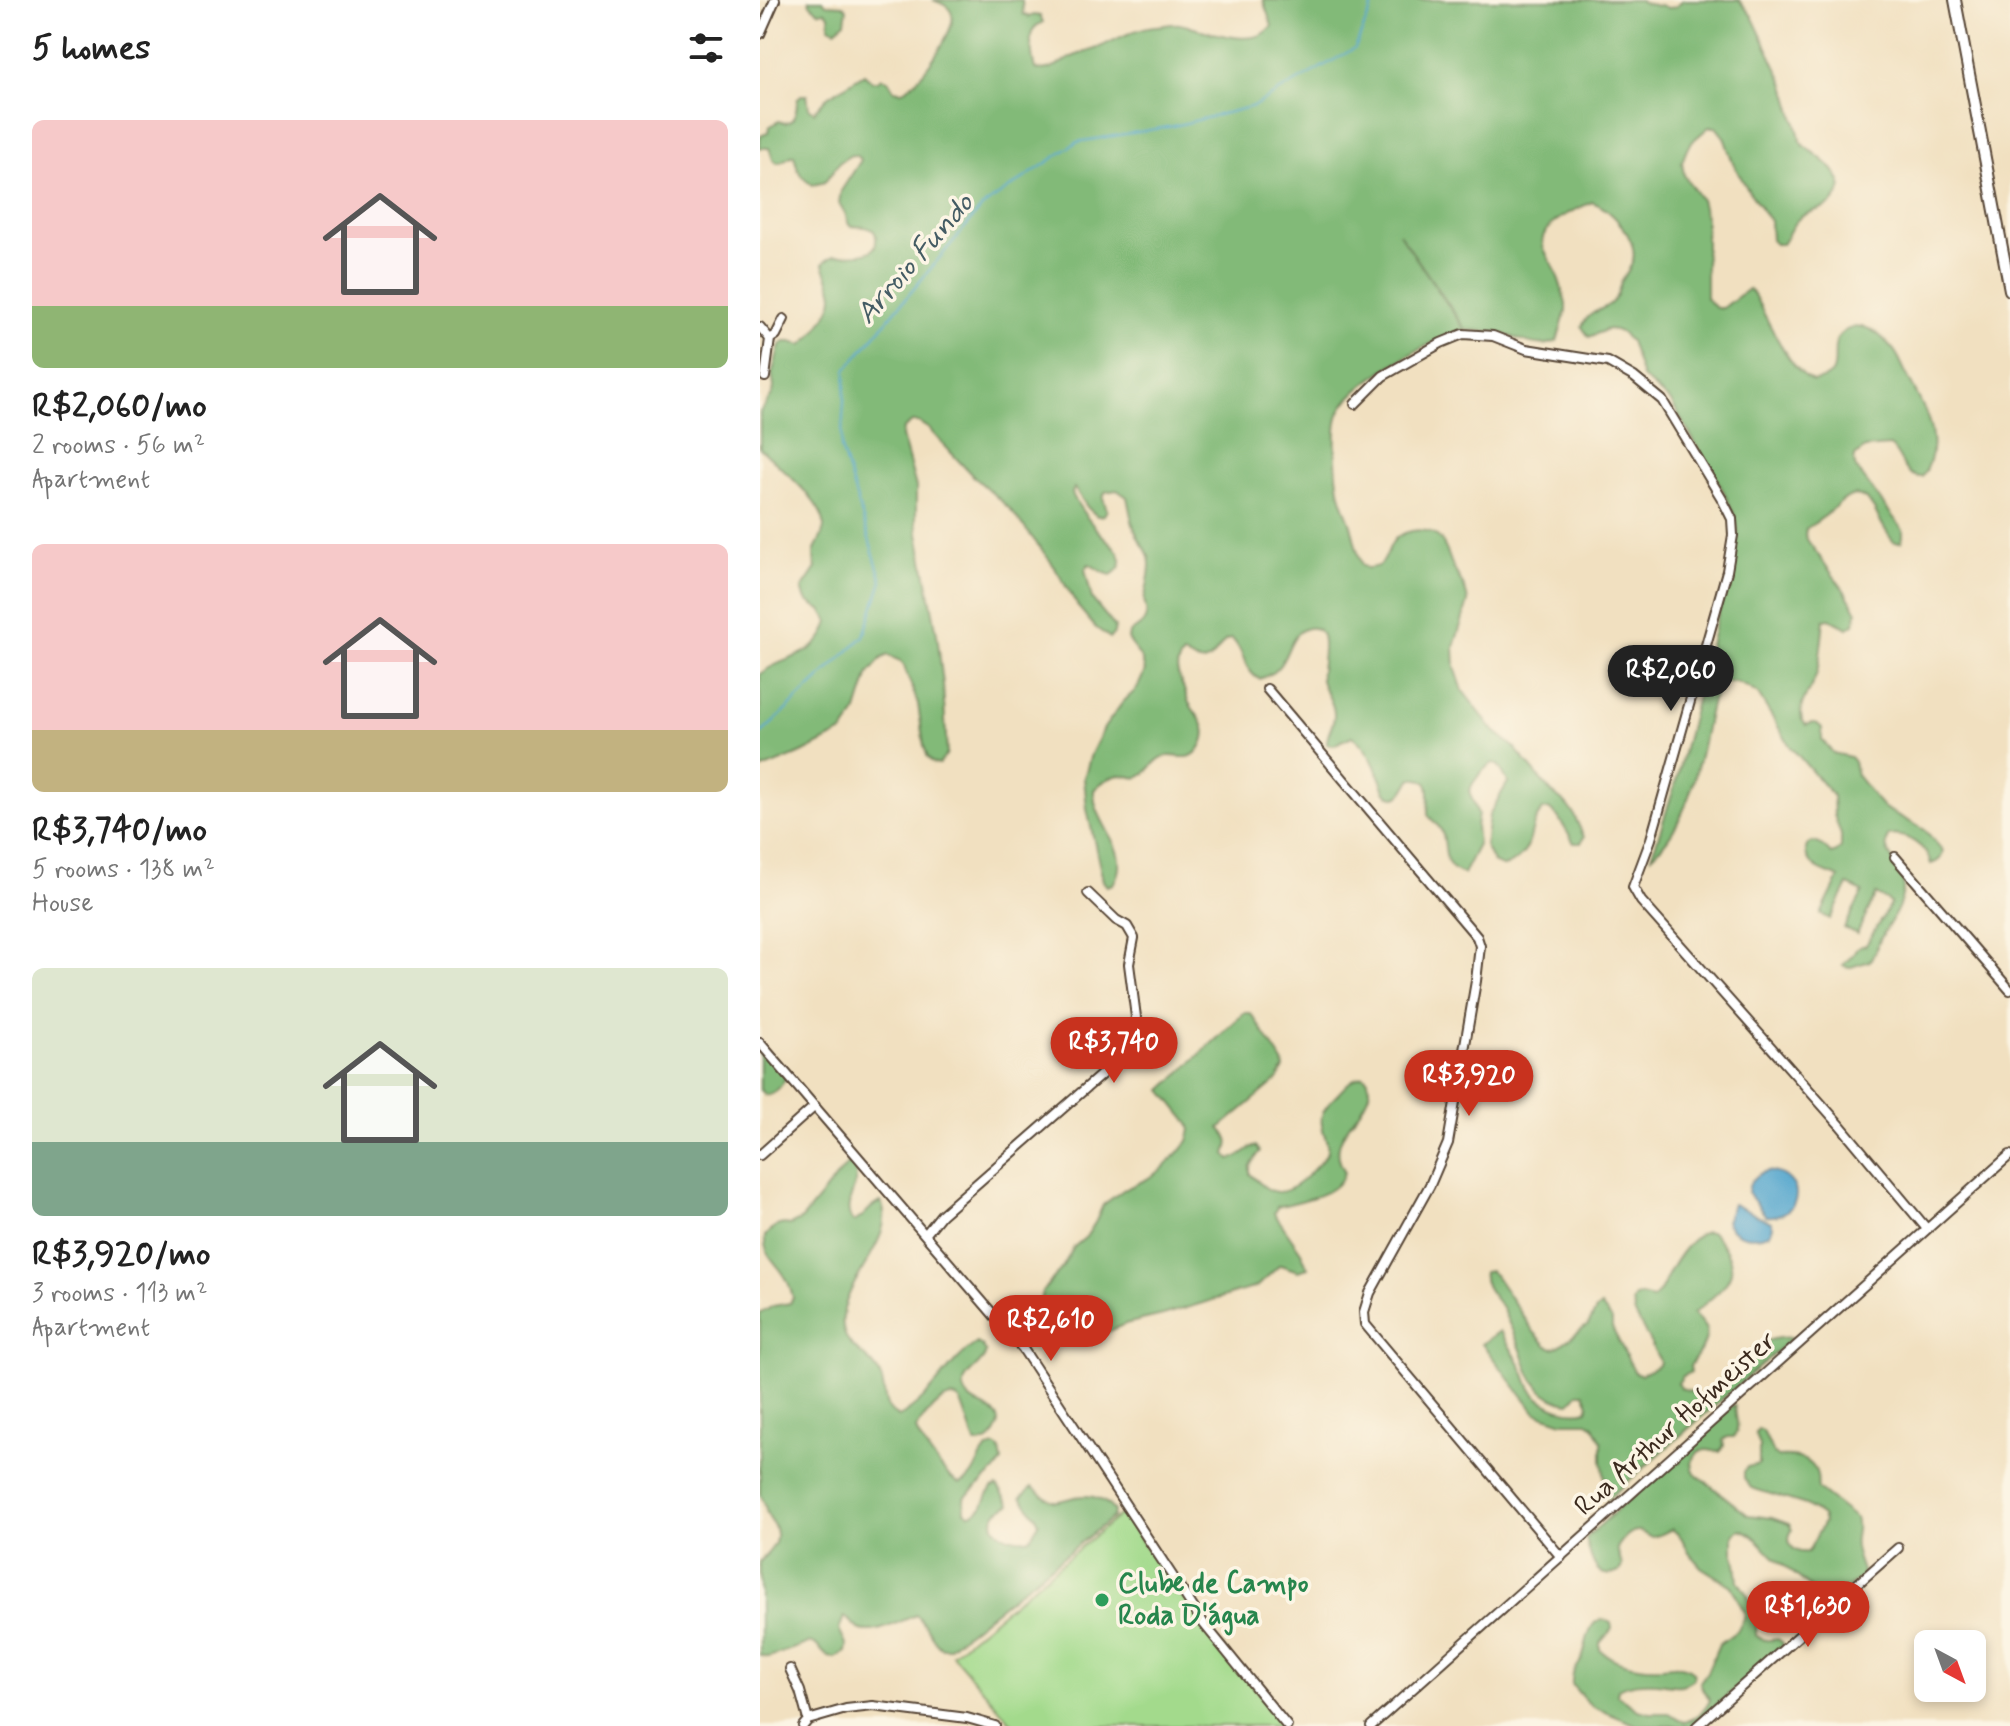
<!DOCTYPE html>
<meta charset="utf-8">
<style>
body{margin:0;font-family:Mynerve,sans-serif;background:#f2f2f2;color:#222;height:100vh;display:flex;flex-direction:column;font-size:30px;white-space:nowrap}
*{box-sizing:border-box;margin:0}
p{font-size:26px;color:#767676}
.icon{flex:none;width:44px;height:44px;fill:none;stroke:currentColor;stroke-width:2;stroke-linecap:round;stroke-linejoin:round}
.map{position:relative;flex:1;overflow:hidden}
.side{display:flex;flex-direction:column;background:#fff;width:760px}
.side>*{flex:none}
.needle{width:52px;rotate:139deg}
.tools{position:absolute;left:1154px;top:1630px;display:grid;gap:16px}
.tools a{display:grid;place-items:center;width:72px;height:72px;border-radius:12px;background:#fff;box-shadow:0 4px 12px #0003;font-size:40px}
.price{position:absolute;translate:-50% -68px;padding:0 18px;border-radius:28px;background:#c8321e;color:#fff;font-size:26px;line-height:52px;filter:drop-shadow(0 2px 4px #0008)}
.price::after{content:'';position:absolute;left:50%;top:48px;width:24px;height:18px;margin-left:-12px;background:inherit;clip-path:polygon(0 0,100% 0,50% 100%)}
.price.active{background:#222;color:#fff}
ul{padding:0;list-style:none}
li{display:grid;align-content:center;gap:16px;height:424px;padding:0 32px}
li span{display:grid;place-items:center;height:248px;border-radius:12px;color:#555}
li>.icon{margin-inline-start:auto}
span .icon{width:144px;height:144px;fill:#fffc;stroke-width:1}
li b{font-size:34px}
h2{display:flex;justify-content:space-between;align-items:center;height:96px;padding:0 32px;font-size:34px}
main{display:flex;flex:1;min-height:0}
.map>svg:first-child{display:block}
</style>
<main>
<section class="side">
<h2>5 homes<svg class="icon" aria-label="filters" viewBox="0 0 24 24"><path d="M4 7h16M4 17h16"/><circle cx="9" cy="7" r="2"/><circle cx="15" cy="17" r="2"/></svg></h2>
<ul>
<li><span style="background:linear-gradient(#f6c9c9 75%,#8fb573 0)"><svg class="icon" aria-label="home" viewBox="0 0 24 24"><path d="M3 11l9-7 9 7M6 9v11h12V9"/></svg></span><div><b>R$2,060/mo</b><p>2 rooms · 56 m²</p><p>Apartment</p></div></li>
<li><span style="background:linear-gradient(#f6c9c9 75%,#c2b280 0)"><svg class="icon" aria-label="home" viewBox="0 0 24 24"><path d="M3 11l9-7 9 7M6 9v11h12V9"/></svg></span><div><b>R$3,740/mo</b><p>5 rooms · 138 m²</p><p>House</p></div></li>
<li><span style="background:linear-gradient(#dfe7d0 70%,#7fa58c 0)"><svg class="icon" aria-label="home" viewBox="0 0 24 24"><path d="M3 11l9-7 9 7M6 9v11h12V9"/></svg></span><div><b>R$3,920/mo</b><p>3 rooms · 113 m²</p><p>Apartment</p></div></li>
</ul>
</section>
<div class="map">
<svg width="1250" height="1726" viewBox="0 0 1250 1726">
<rect width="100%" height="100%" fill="#fcf5e5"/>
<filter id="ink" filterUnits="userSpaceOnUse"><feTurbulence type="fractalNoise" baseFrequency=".0125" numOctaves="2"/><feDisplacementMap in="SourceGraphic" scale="16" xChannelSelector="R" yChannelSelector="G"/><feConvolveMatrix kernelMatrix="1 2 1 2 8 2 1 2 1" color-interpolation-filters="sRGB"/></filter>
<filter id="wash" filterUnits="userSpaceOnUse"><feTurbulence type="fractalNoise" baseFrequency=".006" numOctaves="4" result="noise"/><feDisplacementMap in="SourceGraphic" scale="32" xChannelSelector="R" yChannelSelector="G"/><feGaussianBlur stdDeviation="1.8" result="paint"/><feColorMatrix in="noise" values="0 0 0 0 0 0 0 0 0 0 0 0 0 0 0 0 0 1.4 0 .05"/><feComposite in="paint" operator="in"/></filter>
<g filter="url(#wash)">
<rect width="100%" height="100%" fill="#f1e0c0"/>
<path fill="#a3da8c" stroke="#6f8255" stroke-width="2" d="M363,1512L385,1546L524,1726H254L192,1654Z"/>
<path fill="#82ba78" stroke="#5e724b" stroke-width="2" d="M49,0H63L66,4L83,5L87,9L85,22L75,30L69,27V15L65,11L59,12L50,4Z
M173,0H262L263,14L269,17L274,15L280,16L283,22C278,25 274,26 272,32C269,38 273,62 275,69C290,73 301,62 314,56C322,53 330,51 338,48C356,40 375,28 395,26C402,26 412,23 420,24C443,29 495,51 512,26L503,0H880L883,3L909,8L915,7L923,0H979L992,16L1025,85L1041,141L1044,146C1059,157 1077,168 1082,187C1073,213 1059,205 1041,217C1030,224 1029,236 1022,244H1015L1011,240L1010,221L988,190L973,163L964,137L956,127H949L935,139L927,149L922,162L924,175L941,200L946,220V298L956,308H963L988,289L993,293C1006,316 1029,371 1053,381C1081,377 1073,366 1075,346C1076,333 1090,326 1102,327C1113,328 1125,340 1132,348C1139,355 1142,366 1147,375C1156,394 1170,415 1172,437C1174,452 1171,464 1162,477C1142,477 1143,456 1130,446L1105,448L1095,456L1094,462L1096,468L1143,530V537L1141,542H1134C1125,532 1120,520 1114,509C1095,479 1080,505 1062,518C1057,522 1051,525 1046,529L1045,535L1048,541L1084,590L1097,612L1094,624L1088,628L1070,619L1064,620C1062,637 1061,655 1057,672C1053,690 1037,700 1042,720L1046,725C1053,722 1057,722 1062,728V740L1073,753L1090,757L1094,762L1097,775L1116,799L1124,808L1165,830L1183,851C1182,859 1178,862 1171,864C1167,847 1146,832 1128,836C1120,855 1142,863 1143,881C1145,903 1131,920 1121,938C1117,946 1114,954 1110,961L1088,968L1083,965C1085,962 1087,960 1090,958C1097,952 1093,947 1106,945L1131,903L1116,894L1097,934L1084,928L1103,892L1088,885L1070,919L1061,914L1079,878C1071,874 1061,872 1054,866C1038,853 1047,827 1071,854L1077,852L1081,847V835L1074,815L1073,796L1030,746L998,694L987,687L975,682H963L952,700L949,713C939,760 930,824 892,856L915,785L956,621L973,567L978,533L975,516L964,492L911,402L882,377L870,341L860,332L855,330L848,329L829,337L822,327C828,309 846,311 854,300C858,295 859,288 861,282C865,275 871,268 873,260C878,239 851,208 832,202C817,209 778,224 783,245C784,253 791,261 794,268C800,280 803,292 806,304V311L797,341C778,351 758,337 739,333C729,331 717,331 706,330L639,233L705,330C673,339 591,382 579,414C573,430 576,477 580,494C583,506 589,517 592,529C595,541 597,553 602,565L607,568C630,567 623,553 635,539C640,534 645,533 652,531C677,527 684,541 691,562C696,576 707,586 708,602L694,647L695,667L703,691L734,731L754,747L791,792L806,804L813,813L824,837L821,843H814L798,817L789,809L783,810C763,830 781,850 744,867L733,862L725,846L729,815L748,782L739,766L733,763C723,769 714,780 709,791L718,814L716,827L718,845L703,874C679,866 689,847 681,830C678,825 672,820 668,815C667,800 677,776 651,779C645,790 638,806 625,791C617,770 610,749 592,736L574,745L567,744C566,733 575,725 574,714C574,700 564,692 561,680C558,670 574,623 548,628C523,633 533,670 499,679C483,670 485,651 472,639L466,640C458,647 454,661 442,662C435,662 430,656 423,655C412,667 419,677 424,689C425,692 427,699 428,701C436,717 452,726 441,746C430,766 416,752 403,757C393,761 389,773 379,777C373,779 367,775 361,775C351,776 340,783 334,790C332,824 375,850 353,884L347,886L343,881L327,809L324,778L331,754L344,728L363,702L377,689L385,671L382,660L368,639L369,633C380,627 388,622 386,609C385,601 383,604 385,596C387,586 390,575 390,564C390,552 382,546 377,535C371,523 370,510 367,497L357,490L345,492L343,498L347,510L344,515L337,516L328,508L314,488L312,493C317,506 328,519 337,530C345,539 358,547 361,559C362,567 357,571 351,575L345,573L329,564L325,569L332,599L355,627L354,633L350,638L335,627L319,608L292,563L250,509L211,474L169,429L158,422H152L143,429L142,436L156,487V523L177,634L183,684L187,754L179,764L173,763L168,758L164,746L158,704L144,666L140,661L128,655L122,658L109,673L97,711L83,732L44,752L0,770V674C25,654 58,660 69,622L62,611L46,600L42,589L56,568C49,543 62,547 64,526C66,504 16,464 0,448V412L13,393L14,387L12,374L20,345L25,342H31L42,345C53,337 74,309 73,295C72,285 66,274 63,264C68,259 68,258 74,256C87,252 119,261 116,237C116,232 113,229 108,228C101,225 96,228 89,225L85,213L79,203L81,191L101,160L97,156L91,155L80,162L65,182L53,185C39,178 37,168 34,155C27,157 24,162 17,163L13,159L9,148H0V136L8,133L9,127L19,121C34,128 37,111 37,100L41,95H47L49,108L54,112L66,98L104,74L112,81H118L122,78L128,80L134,90C140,91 141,92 146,89C159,83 197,29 192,15C190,6 181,3 173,0Z
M484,1013H490L494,1018L523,1062L524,1068L518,1079L460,1128C469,1138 471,1141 466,1154L470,1159C481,1158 486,1148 496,1146L500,1151L490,1167V1174C497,1180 506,1191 517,1192C534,1193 553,1170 564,1158C574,1144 558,1131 562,1115C565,1106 572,1100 578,1094C586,1085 592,1078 604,1076L608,1080C608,1084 610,1090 609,1093C603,1118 564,1138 584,1170C583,1195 538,1201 517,1207L514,1213L541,1252L548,1268L538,1271L520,1265L496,1287L403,1315L365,1324L319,1345L306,1342L295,1336L286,1327L278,1310L282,1292L302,1268L314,1247L326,1237L336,1221L343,1205L363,1190L387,1179L402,1169L420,1151L428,1141L431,1130L429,1124L402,1090Z
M0,1047L26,1077C21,1087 16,1093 5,1095L0,1090Z
M88,1163H94C103,1188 79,1203 93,1222C104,1219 109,1205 121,1202C139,1240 77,1284 83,1327C85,1349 112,1356 120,1375C127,1390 120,1409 139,1417C173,1398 187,1362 217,1343L222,1346L226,1352C223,1367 202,1371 204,1388C206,1410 251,1406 236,1432C231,1441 225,1444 216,1444C210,1433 205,1408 200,1401C188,1386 162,1419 156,1429L158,1435C169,1453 182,1472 199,1484C221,1477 215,1450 235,1446L240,1449L242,1462L234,1472L204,1498L205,1511L210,1514C225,1511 224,1499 232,1488L237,1486L250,1504C246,1507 242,1508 238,1511C221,1529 253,1544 270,1538L279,1523L276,1516L261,1497L272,1487C279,1491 287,1500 294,1501C299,1502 303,1500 307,1499C326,1493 341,1495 354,1511L353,1517L188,1648H182C170,1640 168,1624 156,1615C142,1620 114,1637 99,1629C93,1626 91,1620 84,1617L79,1629L87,1646L86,1652L75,1658L68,1657L55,1644L49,1643L9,1657L0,1655V1562C10,1550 21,1543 14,1526C12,1522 9,1518 7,1514C5,1506 5,1502 0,1495V1314L13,1306L30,1303L33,1298C31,1289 28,1280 22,1272C13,1259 3,1253 5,1236C12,1228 19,1222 30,1225L42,1219Z
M946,1232H952C990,1274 966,1285 933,1314C937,1318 944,1324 946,1330C949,1342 936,1356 930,1366L931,1372L923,1376L918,1383L921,1388L945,1396L954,1389L969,1369L975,1370C983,1364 987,1356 994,1349C1002,1340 1021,1336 1032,1338L848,1499L842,1461V1442L834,1426L828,1422H803L776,1413L722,1344L740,1331C748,1344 756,1356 763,1370C767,1377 768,1387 774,1393C787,1407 810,1415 827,1410L829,1404L824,1393H818L810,1403C798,1402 785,1395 777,1385C767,1374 765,1358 759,1345C754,1333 748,1322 743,1310C736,1298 721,1286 724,1272L730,1271L735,1275L774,1332L787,1346L793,1348L799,1346L828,1325L836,1310L841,1306L852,1320V1328L874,1371L876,1374L881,1375L899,1365L900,1361L875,1314L872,1302L875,1297L881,1296L893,1299C904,1289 903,1283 910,1271C916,1259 933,1234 946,1232Z
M973,1405L975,1406C975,1417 981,1426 974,1437H968L963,1440L964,1446L960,1452C956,1452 951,1450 947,1450C933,1450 929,1463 935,1473L988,1515L1012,1518L1029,1524L1032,1530C1024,1543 1034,1554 1048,1552L1064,1522L1062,1516L1046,1505L991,1488L984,1478V1472L987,1467L999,1464V1446L995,1434L998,1429L1003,1431L1013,1453L1018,1457C1033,1456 1053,1457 1057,1475C1058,1480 1057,1484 1058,1489L1095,1518C1099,1529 1093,1536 1095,1547C1096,1557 1101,1565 1103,1575L1067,1605C1052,1585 1032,1574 1014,1557C1003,1547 995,1533 980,1529L975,1533L973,1538V1551L976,1563L978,1581L988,1596L997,1622L996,1635C1003,1642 1009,1640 1018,1639L1023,1643L1022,1648L932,1726H879L833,1707L824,1699L812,1685C811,1668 819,1669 823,1656C827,1643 829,1610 851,1623L852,1629L840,1643V1650C857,1665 879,1668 902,1667C914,1666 923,1663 933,1672L934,1678C921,1690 911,1684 897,1683C885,1682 868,1683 858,1689L857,1695L878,1710L890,1713H909L924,1722C934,1720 946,1710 950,1700L943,1690L940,1682L947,1672L959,1644L978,1630L984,1619L985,1613L971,1586L941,1567L929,1553L921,1537L912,1529C906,1532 898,1537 891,1537C887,1536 883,1532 879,1531C870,1530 861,1541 857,1548L862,1566L859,1572C835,1583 830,1556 826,1538Z"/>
<path fill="#52a6ce" stroke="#466876" stroke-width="2" d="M1008,1171C1015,1173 1022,1173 1027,1178C1048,1195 1029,1219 1006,1216L988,1193C989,1180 995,1174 1008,1171Z
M973,1204L1011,1222L1013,1227L1010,1233C994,1240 974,1238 966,1221Z"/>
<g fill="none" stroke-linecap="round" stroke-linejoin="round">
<path stroke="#52a6ce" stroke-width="2" d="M0,733L3,732L104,636L122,581L81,448L86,370L222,207L317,142L414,126L494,106L595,48L615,0"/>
</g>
</g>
<g filter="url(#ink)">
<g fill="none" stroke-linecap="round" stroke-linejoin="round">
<g stroke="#564536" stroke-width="12">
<path id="minor" d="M0,34L15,0
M0,327L10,339L5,377
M10,339L16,335L24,319
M595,404L623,376L681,343L703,334L733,336L766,349L848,362L874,377L902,400L962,499L972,519L973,535L967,571L891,839L873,887L881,901L1080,1125L1167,1229
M507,689L717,937L720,946L716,981L688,1143L670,1185L610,1293L604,1312L605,1324L801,1557
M1135,857L1250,990
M0,1043L263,1349L444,1624L527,1726
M0,1155L55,1106
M165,1235L181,1215L341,1075L360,1057L372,1038L376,1017L369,964L374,938L367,926L356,920L328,893
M30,1669L40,1691L48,1720L43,1726
M48,1720L86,1709L113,1706L207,1718L235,1726
M611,1726L1250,1155
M937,1726L1138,1548"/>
</g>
<g stroke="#564536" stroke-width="14">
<path id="major" d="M1195,0L1250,290"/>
</g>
<use href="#minor" stroke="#fff" stroke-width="8"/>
<use href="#major" stroke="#fff" stroke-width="10"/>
</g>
</g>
<circle fill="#2e9e5b" stroke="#fcf5e5" stroke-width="3" cx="342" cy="1600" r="8"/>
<g text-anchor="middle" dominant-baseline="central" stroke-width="7" stroke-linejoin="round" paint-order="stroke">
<g font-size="28" fill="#3b2a1e" stroke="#fcf5e5">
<text transform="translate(916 1424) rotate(-42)">Rua Arthur Hofmeister</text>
</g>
<g font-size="28" font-weight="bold" fill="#27864d" stroke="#fcf5e5" text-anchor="start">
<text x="358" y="1584">Clube de Campo<tspan x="358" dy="32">Roda D'água</tspan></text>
</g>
<g font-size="30" font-style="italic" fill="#445c64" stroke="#fcf5e5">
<text transform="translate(155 259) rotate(-49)">Arroio Fundo</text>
</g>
</g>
</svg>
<div class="tools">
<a><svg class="needle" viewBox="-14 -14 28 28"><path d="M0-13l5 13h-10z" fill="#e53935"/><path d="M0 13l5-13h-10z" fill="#767676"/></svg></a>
</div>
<b class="price active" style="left:911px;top:713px">R$2,060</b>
<b class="price" style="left:354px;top:1085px">R$3,740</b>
<b class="price" style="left:709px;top:1118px">R$3,920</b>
<b class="price" style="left:291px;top:1363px">R$2,610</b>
<b class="price" style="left:1048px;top:1649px">R$1,630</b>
</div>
</main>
